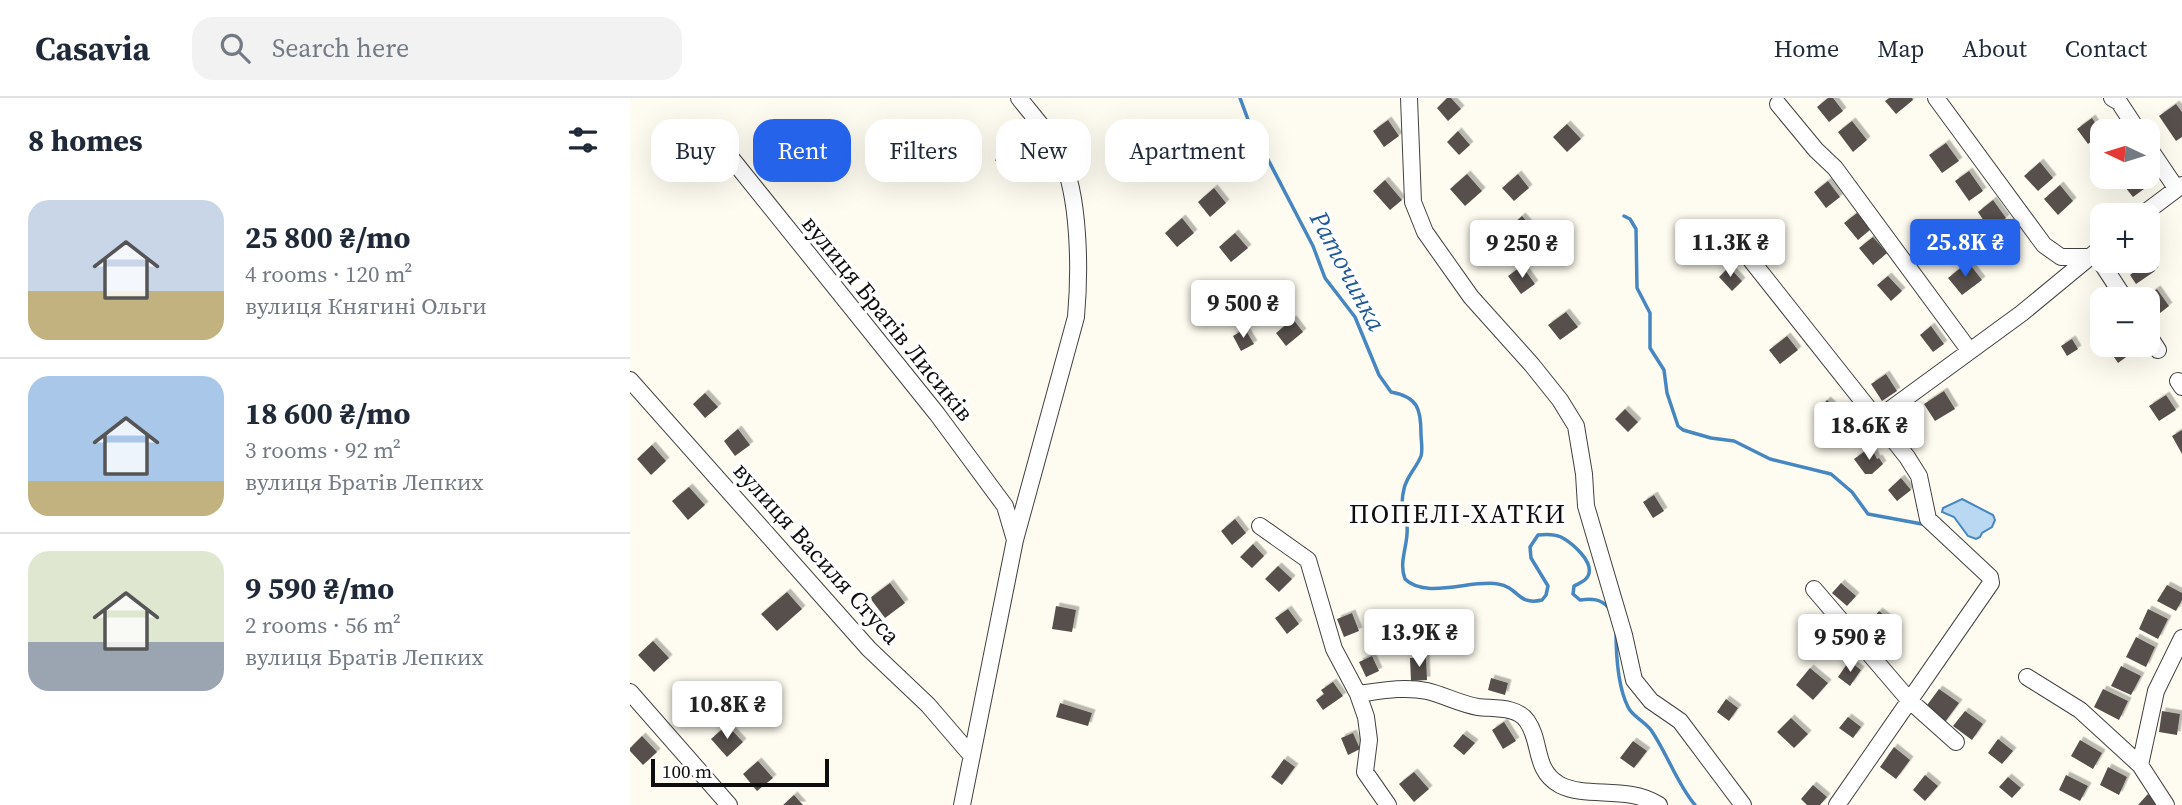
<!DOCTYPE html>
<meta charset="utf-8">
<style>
body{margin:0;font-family:"Source Serif 4",serif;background:#f2f2f3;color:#1f2937;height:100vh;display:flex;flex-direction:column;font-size:26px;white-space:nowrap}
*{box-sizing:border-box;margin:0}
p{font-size:23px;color:#747a83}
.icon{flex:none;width:38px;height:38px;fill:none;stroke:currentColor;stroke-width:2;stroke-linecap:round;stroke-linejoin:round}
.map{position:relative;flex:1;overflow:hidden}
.details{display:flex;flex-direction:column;background:#fff;width:630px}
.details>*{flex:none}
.banner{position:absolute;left:21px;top:21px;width:665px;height:63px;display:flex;gap:14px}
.needle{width:46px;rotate:274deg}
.tools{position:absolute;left:1460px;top:21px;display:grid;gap:14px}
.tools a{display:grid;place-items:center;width:70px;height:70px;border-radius:14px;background:#fff;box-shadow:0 7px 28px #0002;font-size:35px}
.scale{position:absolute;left:21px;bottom:18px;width:178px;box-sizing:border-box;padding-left:7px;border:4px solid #0e0e0e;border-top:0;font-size:19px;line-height:24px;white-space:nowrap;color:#0e0e0e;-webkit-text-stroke:5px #fff;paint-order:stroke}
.price{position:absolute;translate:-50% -60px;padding:0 16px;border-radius:7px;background:#fff;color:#222;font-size:23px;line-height:46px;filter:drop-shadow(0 2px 4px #0008)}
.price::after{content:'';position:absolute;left:50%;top:42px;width:21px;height:16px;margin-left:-10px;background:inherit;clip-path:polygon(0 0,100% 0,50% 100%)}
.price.on{background:#2563eb;color:#fff}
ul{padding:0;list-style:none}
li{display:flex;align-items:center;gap:21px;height:175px;padding:0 28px}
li+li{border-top:2px solid #e0e1e3}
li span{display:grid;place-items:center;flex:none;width:196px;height:140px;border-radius:21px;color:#555}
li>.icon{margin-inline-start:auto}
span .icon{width:84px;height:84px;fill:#fffc;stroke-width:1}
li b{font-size:30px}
h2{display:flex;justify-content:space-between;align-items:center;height:84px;padding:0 28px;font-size:30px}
.pill{padding:0 24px;border-radius:21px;background:#fff;box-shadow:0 7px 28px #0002;font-size:24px;line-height:63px}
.pill.on{background:#2563eb;color:#fff}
header{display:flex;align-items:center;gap:42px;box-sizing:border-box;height:98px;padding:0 35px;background:#fff;border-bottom:2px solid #e0e1e3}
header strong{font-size:33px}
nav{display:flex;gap:38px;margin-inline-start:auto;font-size:24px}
.search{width:490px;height:63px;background:#f2f2f3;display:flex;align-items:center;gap:18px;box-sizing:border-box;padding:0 24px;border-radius:21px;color:#747a83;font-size:26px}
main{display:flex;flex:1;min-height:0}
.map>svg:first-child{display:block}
</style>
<header>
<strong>Casavia</strong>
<div class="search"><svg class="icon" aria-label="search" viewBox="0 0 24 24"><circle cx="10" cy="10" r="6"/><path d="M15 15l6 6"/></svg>Search here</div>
<nav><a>Home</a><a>Map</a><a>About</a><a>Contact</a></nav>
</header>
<main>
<section class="details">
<h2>8 homes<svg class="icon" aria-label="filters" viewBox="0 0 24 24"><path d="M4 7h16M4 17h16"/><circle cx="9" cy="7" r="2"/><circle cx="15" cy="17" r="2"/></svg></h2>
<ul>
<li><span style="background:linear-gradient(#c9d6e8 65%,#c2b280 0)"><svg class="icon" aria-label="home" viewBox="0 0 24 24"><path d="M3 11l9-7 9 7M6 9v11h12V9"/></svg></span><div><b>25 800 ₴/mo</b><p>4 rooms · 120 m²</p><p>вулиця Княгині Ольги</p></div></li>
<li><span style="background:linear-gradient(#a9c7e8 75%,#c2b280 0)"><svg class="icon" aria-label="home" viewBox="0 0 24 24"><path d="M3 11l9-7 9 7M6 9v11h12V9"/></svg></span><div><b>18 600 ₴/mo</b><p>3 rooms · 92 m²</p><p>вулиця Братів Лепких</p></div></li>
<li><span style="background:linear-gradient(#dfe7d0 65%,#9aa5b1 0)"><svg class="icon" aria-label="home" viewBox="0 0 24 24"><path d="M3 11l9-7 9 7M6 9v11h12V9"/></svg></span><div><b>9 590 ₴/mo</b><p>2 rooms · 56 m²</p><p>вулиця Братів Лепких</p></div></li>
</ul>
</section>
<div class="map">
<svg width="1552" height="707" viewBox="0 0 1552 707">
<defs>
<filter id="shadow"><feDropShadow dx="3.5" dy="-3.5" stdDeviation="0" flood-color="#0004"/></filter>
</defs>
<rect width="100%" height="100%" fill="#fefcf0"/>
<path fill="#b9d8f1" stroke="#4687c2" stroke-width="2" d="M1332,401L1363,417L1365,422L1362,429L1352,435L1350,439L1346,441L1338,438L1324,419L1312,414L1313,410Z"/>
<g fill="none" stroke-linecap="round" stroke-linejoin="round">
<path stroke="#4687c2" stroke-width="3.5" d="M610,0L620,27L683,148L695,180L725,219L749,277L761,294C788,299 791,311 791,336C791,342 793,352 791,358C787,369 776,379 774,391C769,411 776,412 777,428C779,446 768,463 775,481C796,502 842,481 868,486C889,489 887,508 912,502L916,497L918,488L901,460L900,449L908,437C916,436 924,436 931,439C942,445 965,464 958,478C955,484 949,485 944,488L943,496L950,502C962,500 971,501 979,510
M994,118L1000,121L1006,131L1007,190L1020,215V250L1034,272L1037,295L1048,328L1053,332L1081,340L1104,343L1140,361L1201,376L1222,394L1238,416L1292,426
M986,533C986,556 987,587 998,609C1002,618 1014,623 1021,632C1037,655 1047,686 1065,707"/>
</g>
<path fill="#56504b" filter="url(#shadow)" d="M817,0H821L831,11L818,23L807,10Z
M1198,0H1203L1213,13L1199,24L1187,9Z
M1259,0H1282L1283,2L1266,16L1255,3Z
M1546,6L1552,14V39L1546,43L1529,18Z
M1462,20L1472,35L1458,46L1447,31Z
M758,22L769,38L754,49L743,33Z
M1222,23L1237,42L1223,54L1208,34Z
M937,26L951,41L937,54L923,39Z
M828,33L840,47L829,57L817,44Z
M1316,45L1329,63L1312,75L1299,57Z
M384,47L398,67L379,81L365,62Z
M1410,64L1423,80L1408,93L1394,78Z
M1339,73L1353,93L1339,103L1325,83Z
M837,76L852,93L835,108L820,91Z
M888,76L899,90L884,103L872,90Z
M1487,79H1511L1518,88L1503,99Z
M755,82L772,102L760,112L743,93Z
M1198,83L1210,99L1196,110L1184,94Z
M1430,87L1443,103L1428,117L1414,101Z
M584,90L596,105L580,119L568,104Z
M1363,102L1376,120L1360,132L1348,114Z
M1227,115L1241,131L1228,142L1214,125Z
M892,118L907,135L892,147L878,131Z
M552,120L564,135L547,149L535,135Z
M1310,132L1321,147L1305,160L1293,146Z
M605,135L618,150L601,164L589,149Z
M1243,139L1257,155L1243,167L1229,150Z
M1498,163H1518L1525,173L1506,186L1500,177L1505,173Z
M1338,164L1352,182L1332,197L1318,180Z
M892,168L905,186L891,196L878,178Z
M1099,169L1112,183L1102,193L1089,179Z
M1258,178L1272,193L1261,203L1247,187Z
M1527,191L1539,208L1525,219L1517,207V201H1513Z
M936,214L948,229L930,242L918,227Z
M663,221L673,234L656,248L646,235Z
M1301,228L1314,246L1303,254L1290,237Z
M615,231L624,246L611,253L603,238Z
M1157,238L1168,252L1150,266L1139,252Z
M1442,241L1448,251L1437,258L1431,248Z
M1482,247H1504L1507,251L1488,265L1478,250Z
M1256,276L1267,293L1252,303L1241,286Z
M1314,293L1325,311L1305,323L1294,306Z
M75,295L88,309L75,320L63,306Z
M1536,297L1546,312L1529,323L1519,308Z
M1197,302L1215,319L1203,330L1186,314Z
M995,311L1008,324L998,334L985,321Z
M108,331L120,347L105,358L94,343Z
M1552,332V356L1542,338Z
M22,347L36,363L21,377L7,361Z
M1241,349L1247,361L1249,360L1253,366L1242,376H1235L1224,361Z
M1271,380L1281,392L1267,403L1258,392Z
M59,389L75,407L58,422L42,403Z
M1024,397L1034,413L1023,420L1013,404Z
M605,421L616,435L602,447L591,433Z
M623,446L634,458L622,470L610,459Z
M648,468L662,481L649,494L635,481Z
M260,485L275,505L255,520L240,500Z
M1211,485L1226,498L1217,508L1202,495Z
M1537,487L1552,495V502L1546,513L1527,503Z
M157,494L172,511L147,533L131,516Z
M426,508L446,512L442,534L422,531Z
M658,511L669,526L657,536L645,520Z
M1518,511L1538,521L1528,541L1509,531Z
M1249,513L1264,525L1252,540L1237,528Z
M722,515L729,533L714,539L707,521Z
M1506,539L1525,549L1516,569L1496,559Z
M23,543L39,560L24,574L8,557Z
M742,558L749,573L736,579L729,564Z
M796,559L797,582L781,583L780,560Z
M1219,563L1231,572L1220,588L1208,579Z
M1491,568L1511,578L1501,597L1481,588Z
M1180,570L1198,585L1183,602L1166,587Z
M861,580L878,585L875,597L858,592Z
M703,584L713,598L693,612L686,602L694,596L691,592Z
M1309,591L1329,605L1312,628L1292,614Z
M1473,591L1498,603L1489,622L1464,609Z
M1096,601L1108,610L1099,623L1087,614Z
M430,605L462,615L458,628L426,619Z
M1335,613L1353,626L1342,642L1323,628Z
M1532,613L1550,616L1547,637L1529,634Z
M1218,619L1231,629L1223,640L1209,630Z
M1161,620L1178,636L1164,650L1147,634Z
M874,624L886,643L873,651L862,632Z
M97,627L113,644L97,659L81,641Z
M723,635L730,651L718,657L711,640Z
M833,636L845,645L834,657L823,648Z
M12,638L27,654L13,667L0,653V650Z
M1368,641L1383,653L1372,666L1358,655Z
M1450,642L1472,655L1463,671L1441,658Z
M1003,643L1017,653L1004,670L990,660Z
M1264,649L1280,662L1266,681L1250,669Z
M654,661L665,669L652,687L641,679Z
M128,663L143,680L127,693L113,676Z
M1478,669L1497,679L1489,697L1470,687Z
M784,674L799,691L784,704L769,686Z
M1295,677L1308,688L1295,703L1283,692Z
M1436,677L1458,688L1450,703L1429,692Z
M1378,679L1391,690L1382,700L1369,689Z
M1183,687L1197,699L1190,707H1177L1171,701Z
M1518,696L1527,705L1525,707H1508Z
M164,697L173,707H153Z"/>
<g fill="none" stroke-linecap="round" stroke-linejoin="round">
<g stroke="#414141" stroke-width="18">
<path id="minor" d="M779,0L783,104L795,134L841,199L902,267L930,302L946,328L954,376L956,408L994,537L1004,582L1021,603L1050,623L1113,707
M1306,0L1414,147L1431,159H1460
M1482,0L1489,4L1508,33
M1148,6L1186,52L1205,70L1339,252
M81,35L307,316L375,408L385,442L332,707
M1517,47L1546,90
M1512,117L1552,87
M1109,147L1277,359L1289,378L1298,421L1360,479L1361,485L1207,707
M1465,155L1495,201
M1517,235L1528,252
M0,282L239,551L298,607L341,657
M1548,283L1552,289
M1247,321L1392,215L1472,149
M630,428L678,462L704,551L728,596L736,619L739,642L735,674L758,707
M385,442L446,219C450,174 450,97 430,57C420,36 403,18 389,0
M1184,491L1279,602L1326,644
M1397,579L1450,612L1510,667L1536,707
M0,594L99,707
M728,596C750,593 774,588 797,593C814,597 830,606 848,609C863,611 887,608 897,623C912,644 903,672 930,687C958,701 997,687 1029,707
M1510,667L1526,593L1552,540"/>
</g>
<use href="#minor" stroke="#fff" stroke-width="16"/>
</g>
<g text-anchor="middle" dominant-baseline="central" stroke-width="7" stroke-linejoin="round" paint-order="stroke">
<g font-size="24" fill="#0e0e0e" stroke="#fff">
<text transform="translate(258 220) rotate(51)">вулиця Братів Лисиків</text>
<text transform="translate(187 455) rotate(48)">вулиця Василя Стуса</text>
</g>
<g font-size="26" font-style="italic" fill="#215a96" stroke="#fff">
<text transform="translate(718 173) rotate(62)">Раточинка</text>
</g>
<g font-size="26" letter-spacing="2" fill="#0e0e0e" stroke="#fff">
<text x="828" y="416">ПОПЕЛІ-ХАТКИ</text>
</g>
</g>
</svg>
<div class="tools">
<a><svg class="needle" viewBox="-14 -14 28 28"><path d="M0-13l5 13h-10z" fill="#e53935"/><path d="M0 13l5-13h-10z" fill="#747a83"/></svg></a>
<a>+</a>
<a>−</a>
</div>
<div class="scale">100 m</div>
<b class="price" style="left:1100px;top:181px">11.3K ₴</b>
<b class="price on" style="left:1335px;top:181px">25.8K ₴</b>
<b class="price" style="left:892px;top:182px">9 250 ₴</b>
<b class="price" style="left:613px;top:242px">9 500 ₴</b>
<b class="price" style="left:1239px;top:364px">18.6K ₴</b>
<b class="price" style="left:789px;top:571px">13.9K ₴</b>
<b class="price" style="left:1220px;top:576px">9 590 ₴</b>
<b class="price" style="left:97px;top:643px">10.8K ₴</b>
<div class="banner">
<a class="pill">Buy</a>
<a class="pill on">Rent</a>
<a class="pill">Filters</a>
<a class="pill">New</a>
<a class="pill">Apartment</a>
</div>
</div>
</main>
